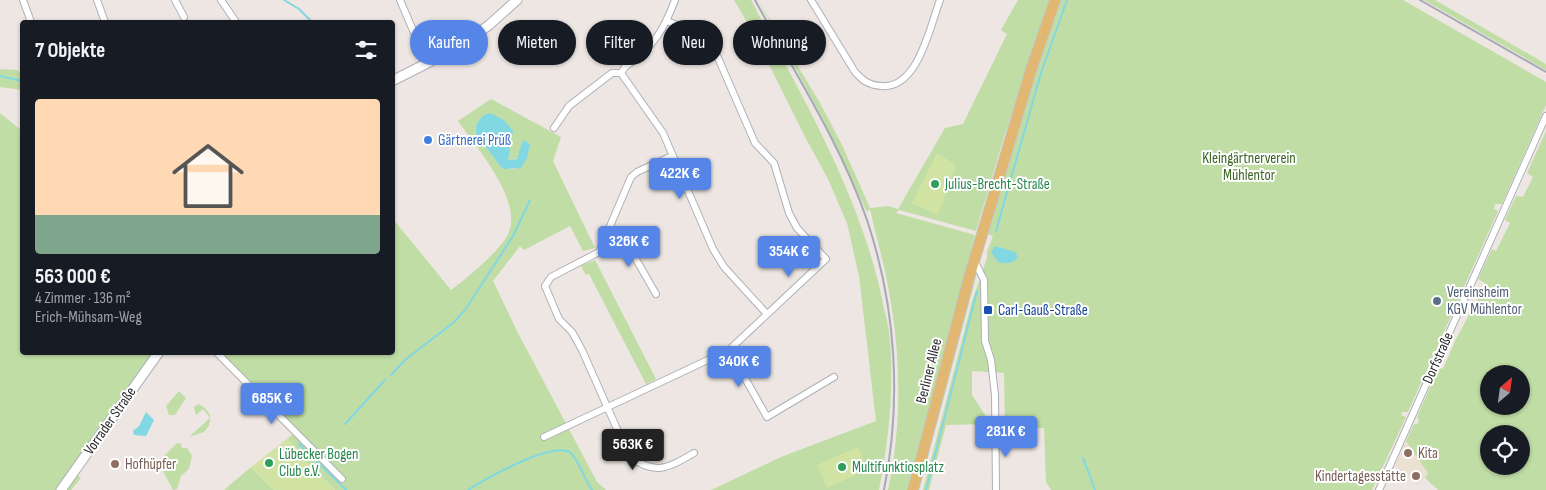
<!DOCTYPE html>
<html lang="de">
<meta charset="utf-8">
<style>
body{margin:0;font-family:"Sofia Sans Condensed",sans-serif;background:#242831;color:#f1f3f6;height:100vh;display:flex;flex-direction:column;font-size:19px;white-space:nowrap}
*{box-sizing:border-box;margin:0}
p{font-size:16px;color:#9ea1a6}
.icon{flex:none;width:28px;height:28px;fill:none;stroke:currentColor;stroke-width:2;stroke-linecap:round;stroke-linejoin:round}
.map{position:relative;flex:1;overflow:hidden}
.side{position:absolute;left:20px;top:20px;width:375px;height:335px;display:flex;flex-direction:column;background:#171b24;border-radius:5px;box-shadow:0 1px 4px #0004}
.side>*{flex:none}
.top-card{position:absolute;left:410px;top:20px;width:475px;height:45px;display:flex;gap:10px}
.needle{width:32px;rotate:29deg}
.fabs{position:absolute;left:1480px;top:365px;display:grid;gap:10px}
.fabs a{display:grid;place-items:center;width:50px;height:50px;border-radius:50%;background:#171b24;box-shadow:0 1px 4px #0004;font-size:25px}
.price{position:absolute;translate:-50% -42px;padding:0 11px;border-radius:5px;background:#5586e7;color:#fff;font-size:16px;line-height:32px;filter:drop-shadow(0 1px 2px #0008)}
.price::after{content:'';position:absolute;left:50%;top:30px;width:15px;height:11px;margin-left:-8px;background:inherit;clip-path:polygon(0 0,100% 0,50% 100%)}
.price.active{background:#222;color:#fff}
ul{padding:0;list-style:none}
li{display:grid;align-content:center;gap:10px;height:265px;padding:0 15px}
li+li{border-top:1px solid #363941}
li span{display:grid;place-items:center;height:155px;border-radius:5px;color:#555}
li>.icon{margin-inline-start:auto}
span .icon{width:90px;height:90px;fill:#fffc;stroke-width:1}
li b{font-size:21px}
h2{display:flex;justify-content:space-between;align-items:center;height:60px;padding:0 15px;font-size:21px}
.pill{padding:0 18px;border-radius:22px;background:#171b24;box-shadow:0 1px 4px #0004;font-size:18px;line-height:45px}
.pill.active{background:#5586e7;color:#fff}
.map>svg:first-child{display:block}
</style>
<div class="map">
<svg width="1546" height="490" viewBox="0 0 1546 490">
<rect width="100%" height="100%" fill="#ede6e2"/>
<path fill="#ece0d3" d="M1406,441L1429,473L1418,485L1395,466Z"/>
<path fill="#c0dda5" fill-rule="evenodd" d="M734,0H751C801,95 857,188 881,294C883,306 887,319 889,331C895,384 889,438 879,490H711L781,457L876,421L859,276L847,223L828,179L804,135L754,34Z
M758,0L820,103L842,145L870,208L888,206L898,209L945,128L963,124L1007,34L1001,30L1018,0H1050L1004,137L976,231L899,210L896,213L975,235L909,490H888C902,425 901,357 889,291C884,264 876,236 870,209L867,212L823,119Z
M1060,0H1403L1546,82V105L1502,204H1495L1494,209L1498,211L1408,412H1402L1401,415L1406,417L1372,490H1051L1046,482L1044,428H1005L1004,373L972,371V395L991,424L946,425L929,490H923L972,301L987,258V252L993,236L988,234L1026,102Z
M1424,0H1435L1546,64V70Z
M0,69L17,70L22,74V90L0,87Z
M491,99L561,137L553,161L595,248L583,251L570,226L524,250L520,246L493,281L518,333L597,482L606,490H335L306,461L288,438L297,431L220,353L392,352L393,219L451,290C470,276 498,252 507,236C526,204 476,147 458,121ZM479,119L511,145L507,158L509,160L518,158L515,169H504L500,166L476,134L475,129Z
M0,113L22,131V352L164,353L76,473L81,478L71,490H0Z
M1546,131V490H1438L1425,478L1428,473L1406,441L1414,424H1417L1419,421L1417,417L1439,367L1443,369L1456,339L1486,284L1478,279L1492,249L1496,251L1510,223L1505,220L1516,196L1523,197L1533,177L1527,173ZM1489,374H1521V406H1489ZM1489,434H1521V466H1489Z
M595,260L656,379L646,384L589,274L586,275L581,266Z
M977,274L919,490L965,310Z
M179,391L186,398L175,415H169L166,406Z
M198,404C211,410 215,421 204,432L189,437L210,418L203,409L196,415L194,407Z
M177,443L181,444L182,448H187L192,456L189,469L181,476L177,489L173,490L163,471L168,461L164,456Z
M251,467L274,490H224Z"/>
<path fill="#d1e3a2" d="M937,153L956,165L938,215L912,203Z
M288,438L306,461L335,490H274L251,467Z
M858,447L868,469L827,488L817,465Z"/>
<path fill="#81d7e2" d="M490,113L504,120L513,131L508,160L517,159L523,140L530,144L527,158L521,168L504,169L500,166L476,134C474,125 480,115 490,113Z
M995,246L1015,252L1018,257C1013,264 1006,264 998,262L991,252Z
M146,412L154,420L146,436L134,435L133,431L139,426Z"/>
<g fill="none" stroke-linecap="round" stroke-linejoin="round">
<path stroke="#81d7e2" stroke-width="2" d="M284,0L299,9L312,22
M0,76L22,81
M996,231L1041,73L1067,0
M391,375L406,359L453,323L465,310L513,236L530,200
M345,424L385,380
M299,444L346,490
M1083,458L1095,490
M468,490C485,479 554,440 571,453C578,459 585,481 592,490
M926,490L977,291"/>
<g stroke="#aeb1b8" stroke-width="8">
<path id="street" d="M23,0L31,22
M97,0L105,22
M175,0L184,17
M221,0L236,22
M400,0L427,63
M811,0L855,72C863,81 869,85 881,86C918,90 930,26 940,0
M621,73L663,133L713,249L724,267L766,313
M621,73L625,67C653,47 663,32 675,0
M554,128L569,106L612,73H621
M672,156L637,172L631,177L599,252L551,277L545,286L559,319L572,332L582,350L629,456C655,476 668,468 694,453
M606,237L629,247L656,294
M974,260L984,280L985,341L991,360L995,395L996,490
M729,350L767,417L834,377
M216,352L342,479
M544,437L729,350L826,259L797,228L789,213L774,163L755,143L716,53C704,35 687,29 667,21
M1379,490L1546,116"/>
</g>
<g stroke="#aeb1b8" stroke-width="11">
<path id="secondary" d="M392,81L461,46L489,25L517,0
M61,490L159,352"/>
</g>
<g stroke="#c4c4c4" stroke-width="12">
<path id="primary" d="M913,490L969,278L1031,70L1055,0"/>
</g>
<use href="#street" stroke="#fff" stroke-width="6"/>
<use href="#secondary" stroke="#fff" stroke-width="9"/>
<use href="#primary" stroke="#e2b771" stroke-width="10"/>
<path stroke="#a4a9b5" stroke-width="2" d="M755,0C793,70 841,144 867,220C896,307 902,400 884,490
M1420,0L1546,72"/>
</g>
<circle fill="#3f7fe0" stroke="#fff" stroke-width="2" cx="428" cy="140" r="5"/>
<g fill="#2e9e5b" stroke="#fff" stroke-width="2">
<circle cx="935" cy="184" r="5"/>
<circle cx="269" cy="463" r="5"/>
<circle cx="842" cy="467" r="5"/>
</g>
<circle fill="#5c6f8a" stroke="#fff" stroke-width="2" cx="1437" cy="301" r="5"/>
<rect fill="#1a4fb4" stroke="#fff" stroke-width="2" x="983" y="305" width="10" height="10" rx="2.5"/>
<g fill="#8d6e63" stroke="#fff" stroke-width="2">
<circle cx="1408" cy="453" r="5"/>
<circle cx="115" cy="464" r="5"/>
<circle cx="1416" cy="476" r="5"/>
</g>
<g text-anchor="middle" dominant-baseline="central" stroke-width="4" stroke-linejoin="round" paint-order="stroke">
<g font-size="15" fill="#366cbe" stroke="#fff" text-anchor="start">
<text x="438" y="140">Gärtnerei Prüß</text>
</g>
<g font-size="15" fill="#3b6424" stroke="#fff">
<text x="1249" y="158">Kleingärtnerverein<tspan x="1249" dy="17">Mühlentor</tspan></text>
</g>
<g font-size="15" fill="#27864d" stroke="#fff" text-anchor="start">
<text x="945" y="184">Julius-Brecht-Straße</text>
<text x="279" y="454">Lübecker Bogen<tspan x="279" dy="17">Club e.V.</tspan></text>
<text x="852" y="467">Multifunktiosplatz</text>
</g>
<g font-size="15" fill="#4e5e75" stroke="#fff" text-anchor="start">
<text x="1447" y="292">Vereinsheim<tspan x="1447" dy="17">KGV Mühlentor</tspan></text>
</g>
<g font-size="15" fill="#164399" stroke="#fff" text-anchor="start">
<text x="998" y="310">Carl-Gauß-Straße</text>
</g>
<g font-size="15" fill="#2d2d2d" stroke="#fff">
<text transform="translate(1438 358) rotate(-66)">Dorfstraße</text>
<text transform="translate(929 371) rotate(-76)">Berliner Allee</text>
<text transform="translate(110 421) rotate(-55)">Vorrader Straße</text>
</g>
<g font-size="15" fill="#785e54" stroke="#fff" text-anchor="start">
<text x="1418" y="453">Kita</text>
<text x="125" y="464">Hofhüpfer</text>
<text x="1406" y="476" text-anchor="end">Kindertagesstätte</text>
</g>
</g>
</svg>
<div class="fabs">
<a><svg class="needle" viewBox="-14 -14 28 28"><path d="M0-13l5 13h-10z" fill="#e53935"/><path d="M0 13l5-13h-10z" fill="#9ea1a6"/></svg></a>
<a><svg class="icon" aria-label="locate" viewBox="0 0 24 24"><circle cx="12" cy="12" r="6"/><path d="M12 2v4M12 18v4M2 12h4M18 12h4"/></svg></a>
</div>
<b class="price" style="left:680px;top:200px">422K €</b>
<b class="price" style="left:629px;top:268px">326K €</b>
<b class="price" style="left:789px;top:278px">354K €</b>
<b class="price" style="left:739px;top:388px">340K €</b>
<b class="price" style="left:272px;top:425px">685K €</b>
<b class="price" style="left:1006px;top:458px">281K €</b>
<b class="price active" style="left:633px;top:471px">563K €</b>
<div class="top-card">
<a class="pill active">Kaufen</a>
<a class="pill">Mieten</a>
<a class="pill">Filter</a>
<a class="pill">Neu</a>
<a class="pill">Wohnung</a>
</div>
<section class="side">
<h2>7 Objekte<svg class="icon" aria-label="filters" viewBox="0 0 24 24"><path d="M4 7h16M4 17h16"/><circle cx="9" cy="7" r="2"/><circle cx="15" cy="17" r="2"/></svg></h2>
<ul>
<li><span style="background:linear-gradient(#ffd9b3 75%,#7fa58c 0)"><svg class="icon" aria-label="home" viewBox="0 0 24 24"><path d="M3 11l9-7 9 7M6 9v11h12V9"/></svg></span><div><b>563 000 €</b><p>4 Zimmer · 136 m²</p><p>Erich-Mühsam-Weg</p></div></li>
</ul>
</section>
</div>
